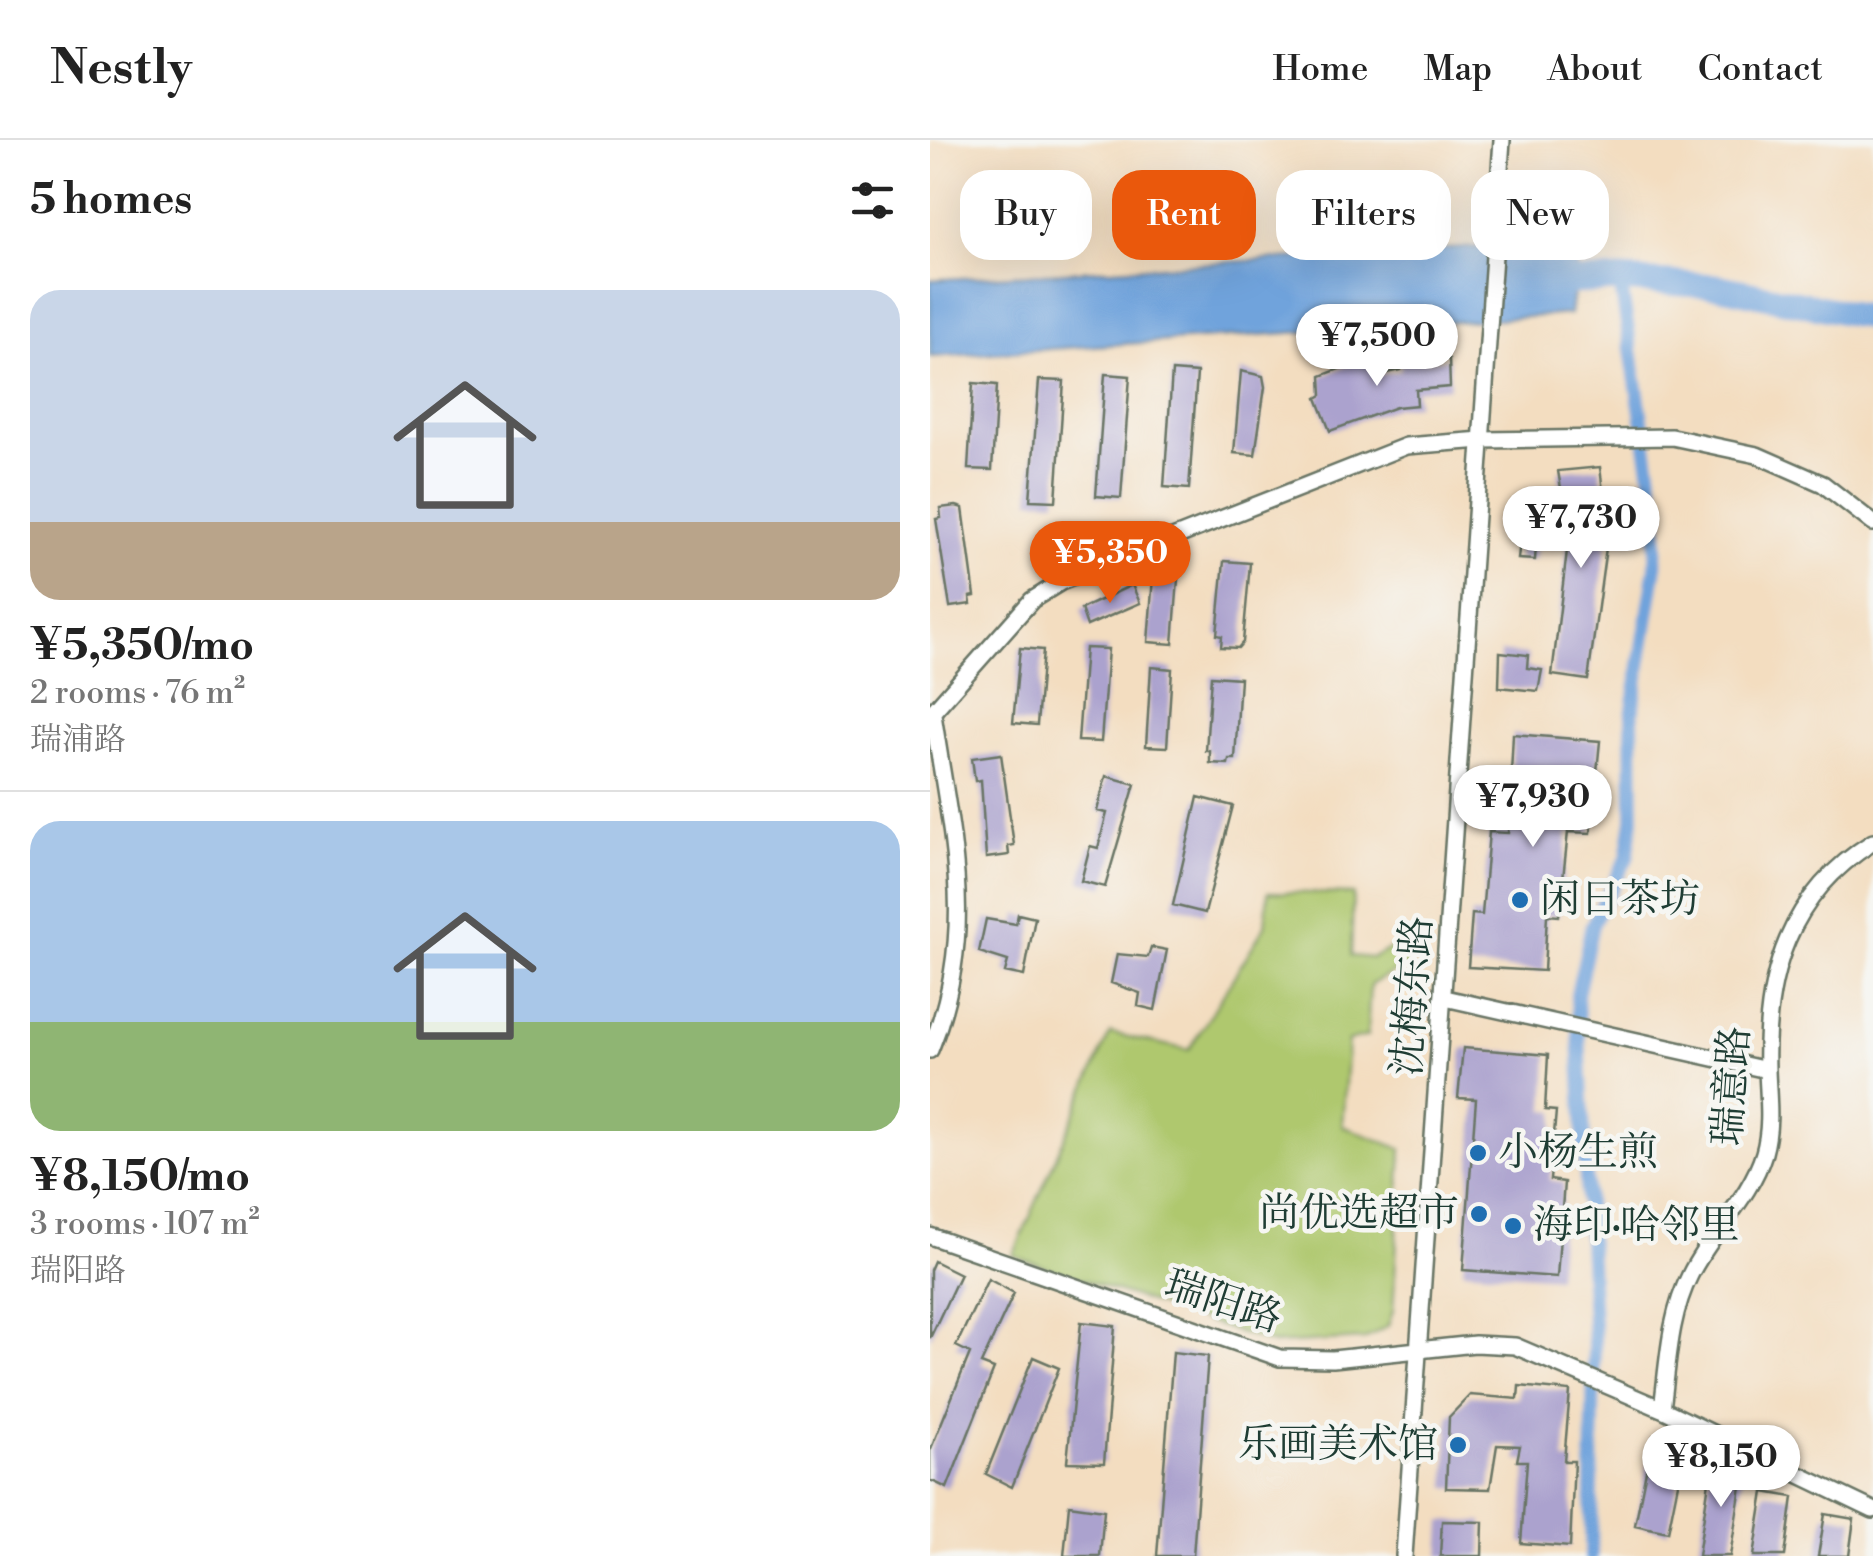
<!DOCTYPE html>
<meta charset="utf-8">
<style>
body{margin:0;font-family:"Libre Bodoni","Noto Serif SC",serif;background:#f2f2f2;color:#222;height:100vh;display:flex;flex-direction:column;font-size:38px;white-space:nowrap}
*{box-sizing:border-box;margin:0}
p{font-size:32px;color:#767676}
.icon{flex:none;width:55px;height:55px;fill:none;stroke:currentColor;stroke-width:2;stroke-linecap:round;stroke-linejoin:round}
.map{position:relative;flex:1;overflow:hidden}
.drawer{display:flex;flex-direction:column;background:#fff;width:930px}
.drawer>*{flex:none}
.guide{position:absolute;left:30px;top:30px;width:762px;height:90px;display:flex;gap:20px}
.price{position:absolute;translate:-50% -85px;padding:0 22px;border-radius:35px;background:#fff;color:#222;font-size:32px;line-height:65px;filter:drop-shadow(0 2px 5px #0008)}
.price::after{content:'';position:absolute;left:50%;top:60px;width:30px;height:22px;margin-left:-15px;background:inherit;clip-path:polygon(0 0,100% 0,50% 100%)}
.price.current{background:#ea580c;color:#fff}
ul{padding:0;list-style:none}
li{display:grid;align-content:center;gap:20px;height:530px;padding:0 30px}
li+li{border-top:2px solid #e0e0e0}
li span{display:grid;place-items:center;height:310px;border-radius:30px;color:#555}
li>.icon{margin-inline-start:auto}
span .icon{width:180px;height:180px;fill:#fffc;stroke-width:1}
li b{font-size:42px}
h2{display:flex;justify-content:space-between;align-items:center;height:120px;padding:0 30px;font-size:42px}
.chip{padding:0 35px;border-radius:30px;background:#fff;box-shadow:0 10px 40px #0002;font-size:35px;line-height:90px}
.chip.current{background:#ea580c;color:#fff}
header{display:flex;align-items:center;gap:60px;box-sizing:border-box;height:140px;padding:0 50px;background:#fff;border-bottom:2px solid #e0e0e0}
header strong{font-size:48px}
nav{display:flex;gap:55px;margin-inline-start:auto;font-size:35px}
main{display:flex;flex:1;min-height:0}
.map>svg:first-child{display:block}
</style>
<header>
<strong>Nestly</strong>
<nav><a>Home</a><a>Map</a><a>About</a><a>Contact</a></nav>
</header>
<main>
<section class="drawer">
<h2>5 homes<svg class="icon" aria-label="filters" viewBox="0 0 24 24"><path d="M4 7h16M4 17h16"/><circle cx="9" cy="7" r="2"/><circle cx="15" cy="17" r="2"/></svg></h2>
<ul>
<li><span style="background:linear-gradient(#c9d6e8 75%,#b9a48a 0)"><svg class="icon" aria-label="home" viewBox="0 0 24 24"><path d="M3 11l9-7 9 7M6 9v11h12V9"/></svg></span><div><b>¥5,350/mo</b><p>2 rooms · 76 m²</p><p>瑞浦路</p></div></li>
<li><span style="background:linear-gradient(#a9c7e8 65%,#8fb573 0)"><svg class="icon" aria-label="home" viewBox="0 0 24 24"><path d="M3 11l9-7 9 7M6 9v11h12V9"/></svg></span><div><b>¥8,150/mo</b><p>3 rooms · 107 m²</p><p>瑞阳路</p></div></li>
</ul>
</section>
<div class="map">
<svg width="943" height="1416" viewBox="0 0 943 1416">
<rect width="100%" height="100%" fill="#f6f6f2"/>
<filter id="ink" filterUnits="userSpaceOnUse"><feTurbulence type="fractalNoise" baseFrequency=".01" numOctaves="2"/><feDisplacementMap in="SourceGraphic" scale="20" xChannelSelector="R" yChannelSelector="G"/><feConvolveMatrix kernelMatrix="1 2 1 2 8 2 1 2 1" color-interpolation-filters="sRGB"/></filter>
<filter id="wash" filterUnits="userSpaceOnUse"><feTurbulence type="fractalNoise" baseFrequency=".0048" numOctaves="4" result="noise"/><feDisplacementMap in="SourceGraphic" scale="40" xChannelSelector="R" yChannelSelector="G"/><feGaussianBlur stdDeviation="2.25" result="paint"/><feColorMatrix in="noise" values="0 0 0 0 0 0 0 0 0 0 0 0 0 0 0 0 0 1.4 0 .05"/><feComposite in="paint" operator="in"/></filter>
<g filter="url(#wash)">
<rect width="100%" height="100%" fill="#f3ddc0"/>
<path fill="#afc86e" stroke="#678251" stroke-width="2.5" d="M338,752L423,754L421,816L442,818L482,798L486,820L440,845L437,896L418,901L412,986L472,1009L463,1171L458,1186L435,1199L343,1204L83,1116L180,893L259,910L335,786Z"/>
<path fill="#70a3dc" stroke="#487088" stroke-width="2.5" d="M650,101L640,174L0,217V140Z"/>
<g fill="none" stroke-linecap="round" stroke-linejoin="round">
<path stroke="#70a3dc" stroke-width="14" d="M661,1416L664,1202L647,855L662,785L697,718L703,679L702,575L726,426L727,374L690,140"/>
<path stroke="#70a3dc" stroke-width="25" d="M611,143L690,140L786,146L943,178"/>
</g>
<g id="blocks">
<path fill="#aba2ce" d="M440,217L448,235L471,230L470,223L519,219L520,247L486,250L487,265L466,267L400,291L387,258L392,255L391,236Z
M242,231L267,233L259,349L234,347Z
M311,231L333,236L335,247L325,315L304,313Z
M175,234L200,236L191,358L166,356Z
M109,240L134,241L126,361L100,360Z
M43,243L67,245L62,330L38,329Z
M670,327L678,393L658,540L622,535L639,394L628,331Z
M585,364H609L605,420L588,419L590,400H583Z
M26,366L33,368L45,456L40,457L41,464L20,467L6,379L11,378L10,368Z
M294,421L320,423L313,502L308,508L291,507L292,496L287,495Z
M224,424L249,426L243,504L218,502Z
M202,445L210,463L157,486L151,469Z
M90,508L113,510L107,585L83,583Z
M155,508L178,509L171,602L148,601Z
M570,512L598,515L597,528L612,530L608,551L569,547Z
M221,527L242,529L237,607L216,606Z
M281,536L310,538L305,619H299L298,624L280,623V611H276Z
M583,594L670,601L661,693L638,692L629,776L617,775L614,831L538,827L542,774L552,775L559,692L578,693Z
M71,614L84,705L78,706L79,715L56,718L51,640L45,641L42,618Z
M176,636L205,644L175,747L151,741L160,706L168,708L177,673L167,671Z
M268,657L303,666L275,773L243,765Z
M88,774L105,778L94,836L75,832L78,821L49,812L56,779L86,784Z
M221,807L237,810L225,870L208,866L210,853L181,843L187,814L218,817Z
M533,908L618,915L615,970L626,971L620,1040L634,1042L627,1137L533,1130L546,959L528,958Z
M4,1121L30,1134L0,1198V1130Z
M58,1139L84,1153L51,1224L64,1229L17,1348L0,1340V1311L40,1213L26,1206Z
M151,1182L185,1186L174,1323L137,1322Z
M243,1212L278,1216L263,1416H227Z
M103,1217L129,1228L82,1347L56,1334Z
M589,1246L640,1251L634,1321H644L640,1407L591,1403L597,1321H587L590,1306L567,1305L560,1349L516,1348L519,1277L540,1255L588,1259Z
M723,1296L756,1304L738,1392L705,1385Z
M782,1321L814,1327L800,1416H768Z
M834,1352L863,1357L855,1416H824Z
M139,1365L174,1370L170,1416H134Z
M895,1374L924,1379L919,1416H888Z
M512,1381L553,1382L552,1416H510Z"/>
</g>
</g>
<g filter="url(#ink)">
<use href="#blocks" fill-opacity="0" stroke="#697565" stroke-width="2.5"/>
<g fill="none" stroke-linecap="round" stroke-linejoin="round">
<g stroke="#697565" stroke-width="20">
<path id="minor" d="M0,575L102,460L131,442L476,306L552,300L742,297L827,315L893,344L943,383
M515,858L837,930
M0,910C49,791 21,697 3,574
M0,1096L350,1218L403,1219L545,1204L585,1206L732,1269L943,1370
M732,1269C738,1225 739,1176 760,1135C781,1092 820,1059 834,1013C842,984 838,959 837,930C834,835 859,754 943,702
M474,1416L572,0"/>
</g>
<use href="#minor" stroke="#fff" stroke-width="15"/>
</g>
</g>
<g fill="#1f6fb2" stroke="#f6f6f2" stroke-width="4">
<circle cx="590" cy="760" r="10"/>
<circle cx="548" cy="1013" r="10"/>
<circle cx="549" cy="1074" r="10"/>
<circle cx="583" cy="1086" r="10"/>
<circle cx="528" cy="1305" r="10"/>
</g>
<g text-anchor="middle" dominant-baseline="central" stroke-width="9" stroke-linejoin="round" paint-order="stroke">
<g font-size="40" fill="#1f3d34" stroke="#f6f6f2" text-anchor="start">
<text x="610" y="760">闲日茶坊</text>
<text x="568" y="1013">小杨生煎</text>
<text x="529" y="1074" text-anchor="end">尚优选超市</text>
<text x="603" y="1086">海印·哈邻里</text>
<text x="508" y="1305" text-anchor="end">乐画美术馆</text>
</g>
<g font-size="40" fill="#1f3d34" stroke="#f6f6f2">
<text transform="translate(483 856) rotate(-86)">沈梅东路</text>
<text transform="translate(802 946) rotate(-86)">瑞意路</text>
<text transform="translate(293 1162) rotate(18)">瑞阳路</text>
</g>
</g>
</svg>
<b class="price" style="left:447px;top:249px">¥7,500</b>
<b class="price" style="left:651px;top:431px">¥7,730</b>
<b class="price current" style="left:180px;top:466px">¥5,350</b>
<b class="price" style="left:603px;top:710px">¥7,930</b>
<b class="price" style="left:791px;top:1370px">¥8,150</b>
<div class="guide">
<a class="chip">Buy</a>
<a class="chip current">Rent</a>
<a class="chip">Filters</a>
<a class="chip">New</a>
</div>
</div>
</main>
